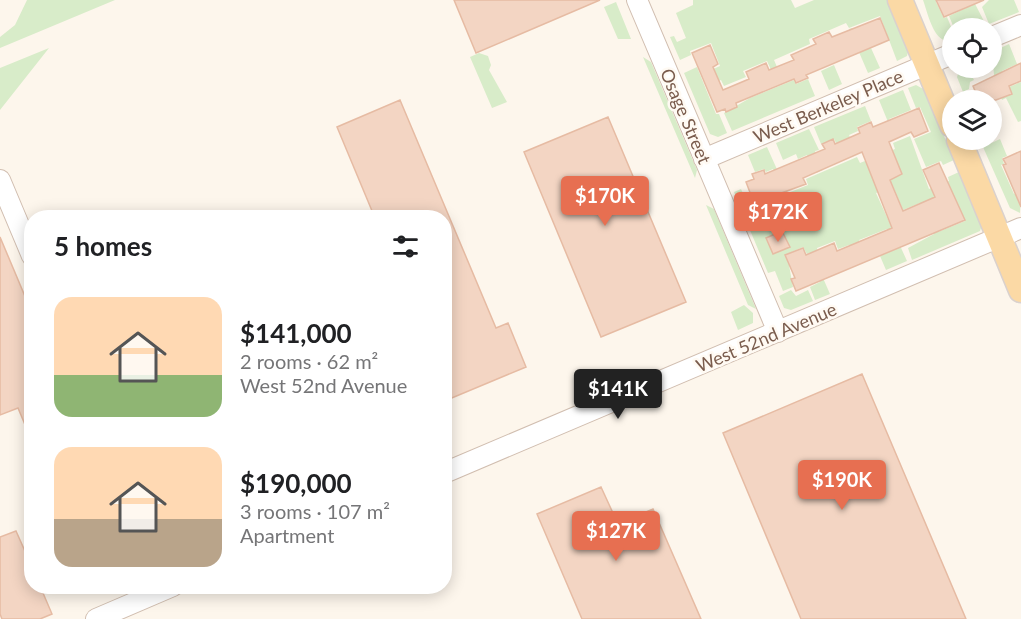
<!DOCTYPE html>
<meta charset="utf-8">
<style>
body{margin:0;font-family:Lato,sans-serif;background:#f2f2f2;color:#202124;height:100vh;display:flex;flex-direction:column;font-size:22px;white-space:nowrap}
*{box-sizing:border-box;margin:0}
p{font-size:20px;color:#757577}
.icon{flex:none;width:33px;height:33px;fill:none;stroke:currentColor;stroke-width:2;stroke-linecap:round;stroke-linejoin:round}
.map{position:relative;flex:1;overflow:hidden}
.sheet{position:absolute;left:24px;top:210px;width:428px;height:384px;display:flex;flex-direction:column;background:#fff;border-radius:24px;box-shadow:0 3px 15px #0003}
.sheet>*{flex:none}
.tools{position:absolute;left:942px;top:18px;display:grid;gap:12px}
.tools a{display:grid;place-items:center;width:60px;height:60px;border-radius:50%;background:#fff;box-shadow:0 3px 15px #0003;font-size:30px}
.price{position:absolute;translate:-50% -51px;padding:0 14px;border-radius:6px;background:#e76f51;color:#fff;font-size:20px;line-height:39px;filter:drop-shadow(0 2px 3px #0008)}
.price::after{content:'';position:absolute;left:50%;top:36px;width:18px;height:14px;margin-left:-9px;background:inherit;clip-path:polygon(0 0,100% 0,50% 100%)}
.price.active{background:#222;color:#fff}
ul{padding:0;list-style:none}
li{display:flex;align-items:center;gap:18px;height:150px;padding:0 30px}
li span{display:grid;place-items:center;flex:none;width:168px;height:120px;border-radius:18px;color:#555}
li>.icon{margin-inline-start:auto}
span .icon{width:72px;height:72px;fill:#fffc;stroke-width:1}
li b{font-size:26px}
h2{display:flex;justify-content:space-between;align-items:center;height:72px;padding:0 30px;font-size:26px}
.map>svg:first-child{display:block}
</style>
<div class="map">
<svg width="1021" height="619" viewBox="0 0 1021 619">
<rect width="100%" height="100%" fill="#fdf6ec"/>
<path fill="#d8ecc9" d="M27,0H115L0,48V37L15,25Z
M693,0H791L795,8L814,0H887L908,52L907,56L897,61L880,16L849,28L846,23L809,39L810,44L774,60L784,83L778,85L767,61L743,71L746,77L724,86L721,80L708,86L702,74L720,66L711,43L690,51L691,55L680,60L670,37L674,36L677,42L686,38L676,13L693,5Z
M923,0H940L936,2L944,18L947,17L952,29V40C934,46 928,13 923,0Z
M963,0H973L986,25L979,28H954L949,16L966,8Z
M989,0H1014L1019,12L989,24L982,7Z
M616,2L631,39H618L604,7Z
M852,28L862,51L871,48L880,68L868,73L849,29Z
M1009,44L1017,64L1002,71L1009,87L1021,82V121L1018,122L1006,98L1002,100L994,75L992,52Z
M49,48L0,110V68Z
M479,53L488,56L491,65L489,70L507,102L492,108L470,57Z
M643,57L651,62L697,170L695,178Z
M834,65L842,84L829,90L821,71Z
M697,67L716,114H719L727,133L718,137L710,134L684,73Z
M960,68H968L974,80L970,82L969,89L963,92L957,77Z
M808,79L815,96L732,131L724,113L750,98L794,80L796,84Z
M916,85L925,90L954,160L943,165L941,161L926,167L914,139L931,132L920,107L916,108L908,88Z
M903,90L911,110L889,119L897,138L895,139L879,100Z
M865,106L871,121L857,127L858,131L849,135L857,154L852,157L845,140L836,143L834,139L821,144L814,127Z
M809,129L819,150L815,151L823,170L816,173L807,155L798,159L796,154L783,160L776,143Z
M910,136L929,189L949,181L948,177L959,172L982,225L980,231L912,260L908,248L934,234L926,214L929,212L938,232L965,221L956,200L925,213L920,203L903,210L893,186L876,193L907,261L886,270L880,256L896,249L887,229L859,240L867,261L857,265L849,245L838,249L835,241L817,248L820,259L816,262L830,294L815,300L810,287L820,282L809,253L807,254L803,247L787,254L793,287L783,291L775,271L768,273L734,192L741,189L749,206L768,197L785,186L788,193L808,185L806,179L857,157L860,163L895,149L893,143Z
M1000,139L1007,156L1002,158L1004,164L1001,165L1014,194L1021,191L1020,213L1010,208L983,147Z
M767,147L784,185L781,186L773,169L766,172L764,169L755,172L748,155Z
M706,205L714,209L756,309L748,305Z
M791,290L796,296L808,290L813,301L791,310L784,308L779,296Z
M744,305L753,313V323L738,330L731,312Z"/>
<path fill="#f3d5c3" stroke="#e6bba3" stroke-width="1.5" d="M454,0H600L476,53Z
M936,0H984L944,17Z
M880,18L889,40L806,75L808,78L796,83L794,79L736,103L737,107L726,112L725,109L717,112L692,53L710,45L718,64L713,67L723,90L749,79L746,72L766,63L769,70L794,60L791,55L816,44L813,39L829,32L832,37Z
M1021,63V81L1009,86L1012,94L996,100H979L973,86Z
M400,100L496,328L508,323L526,367L447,400L444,392V218H375L337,127Z
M919,108L928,131L914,137L911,132L889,142L902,174L890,180L903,211L935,197L923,170L939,163L965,220L796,291L791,279L795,278L785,255L803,248L806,255L834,243L837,251L892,228L862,152L803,178L806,184L754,203L746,182L754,179L752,174L764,170L765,174L825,149L822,144L833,139L835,144L860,133L858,128L871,122L873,127Z
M608,117L686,302L601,337L524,152Z
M1021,151V207L1003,165L1006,164L1003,159Z
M782,231L790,247L773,254L766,238Z
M0,237L32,313L31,439L18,408L0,415Z
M862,374L966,619H801L723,433Z
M601,487L618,524L653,509L701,619H582L537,514Z
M16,531L32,567V586H40L52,614L40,619H2L0,614V537Z"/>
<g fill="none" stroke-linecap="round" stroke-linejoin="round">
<g stroke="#d1beb0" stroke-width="22">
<path id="minor" d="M637,0L778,332
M992,37L1021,25
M704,159L952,54
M0,180L32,256
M444,473L1021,228
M96,619L173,586"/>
</g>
<g stroke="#dad1cd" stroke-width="27">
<path id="major" d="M900,0L952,125
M959,140L1021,290"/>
</g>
<use href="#minor" stroke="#fff" stroke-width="20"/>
<use href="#major" stroke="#fbd9a5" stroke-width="24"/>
</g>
<g text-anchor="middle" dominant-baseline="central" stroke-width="5" stroke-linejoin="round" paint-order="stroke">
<g font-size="18" fill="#7a5c4d" stroke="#fffaf3">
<text transform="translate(828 106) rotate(-23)">West Berkeley Place</text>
<text transform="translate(686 116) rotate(67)">Osage Street</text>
<text transform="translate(766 337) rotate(-23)">West 52nd Avenue</text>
</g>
</g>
</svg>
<div class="tools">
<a><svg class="icon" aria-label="locate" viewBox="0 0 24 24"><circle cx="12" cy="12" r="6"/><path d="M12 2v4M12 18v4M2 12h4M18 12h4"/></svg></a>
<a><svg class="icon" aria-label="layers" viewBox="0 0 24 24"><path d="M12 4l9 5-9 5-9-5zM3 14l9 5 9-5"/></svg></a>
</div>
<b class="price" style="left:605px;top:227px">$170K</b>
<b class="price" style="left:778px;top:243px">$172K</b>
<b class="price active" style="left:618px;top:420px">$141K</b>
<b class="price" style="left:842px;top:511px">$190K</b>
<b class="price" style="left:616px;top:562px">$127K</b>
<section class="sheet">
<h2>5 homes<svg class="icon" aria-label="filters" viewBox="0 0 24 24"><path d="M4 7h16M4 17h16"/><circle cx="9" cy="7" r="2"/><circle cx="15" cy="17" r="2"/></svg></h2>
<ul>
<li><span style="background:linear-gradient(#ffd9b3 65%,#8fb573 0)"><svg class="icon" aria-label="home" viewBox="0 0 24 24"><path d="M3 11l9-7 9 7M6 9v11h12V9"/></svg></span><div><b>$141,000</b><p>2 rooms · 62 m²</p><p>West 52nd Avenue</p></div></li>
<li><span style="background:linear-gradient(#ffd9b3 60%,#b9a48a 0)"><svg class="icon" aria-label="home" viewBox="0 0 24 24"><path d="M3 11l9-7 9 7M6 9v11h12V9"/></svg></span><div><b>$190,000</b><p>3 rooms · 107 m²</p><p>Apartment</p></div></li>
</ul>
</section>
</div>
